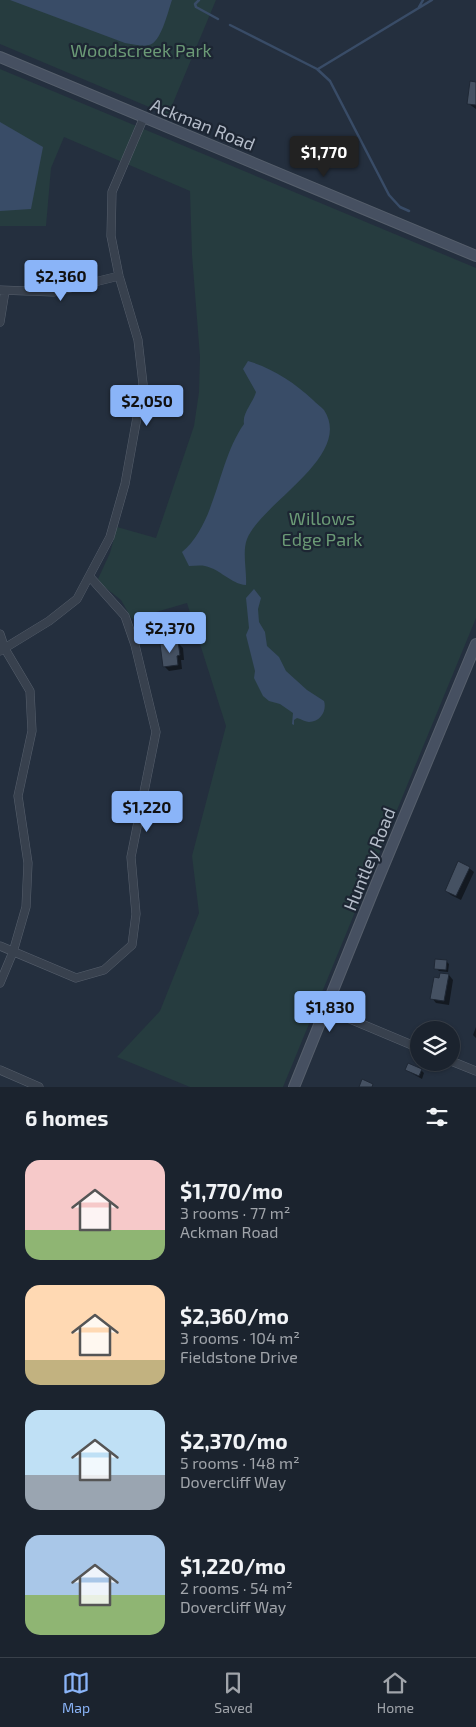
<!DOCTYPE html>
<meta charset="utf-8">
<style>
body{margin:0;font-family:"Exo 2",sans-serif;background:#282f3a;color:#f1f3f6;height:100vh;display:flex;flex-direction:column;font-size:19px;white-space:nowrap}
*{box-sizing:border-box;margin:0}
p{font-size:16px;color:#a0a4aa}
.icon{flex:none;width:28px;height:28px;fill:none;stroke:currentColor;stroke-width:2;stroke-linecap:round;stroke-linejoin:round}
.map{position:relative;height:1087px;overflow:hidden}
.drawer{display:flex;flex-direction:column;background:#1b232e;flex:1}
.drawer>*{flex:none}
.controls{position:absolute;left:410px;top:1021px;display:grid;gap:10px}
.controls a{display:grid;place-items:center;width:50px;height:50px;border-radius:50%;background:#1b232e;box-shadow:0 1px 4px #0004,0 0 0 1px #39404a;font-size:25px}
.price{position:absolute;translate:-50% -42px;padding:0 11px;border-radius:5px;background:#8ab4f8;color:#111;font-size:16px;line-height:32px;filter:drop-shadow(0 1px 2px #0008)}
.price::after{content:'';position:absolute;left:50%;top:30px;width:15px;height:11px;margin-left:-8px;background:inherit;clip-path:polygon(0 0,100% 0,50% 100%)}
.price.on{background:#222;color:#fff}
ul{padding:0;list-style:none}
li{display:flex;align-items:center;gap:15px;height:125px;padding:0 25px}
li span{display:grid;place-items:center;flex:none;width:140px;height:100px;border-radius:15px;color:#555}
li>.icon{margin-inline-start:auto}
span .icon{width:60px;height:60px;fill:#fffc;stroke-width:1}
li b{font-size:21px}
h2{display:flex;justify-content:space-between;align-items:center;height:60px;padding:0 25px;font-size:21px}
.tab-bar{display:flex;justify-content:space-around;align-items:center;height:70px;border-top:1px solid #39404a;background:#1b232e;font-size:14px;color:#a0a4aa}
.tab-bar a{display:grid;justify-items:center;gap:2px}
.tab-bar .on{color:#8ab4f8}
.map>svg:first-child{display:block}
</style>
<div class="map">
<svg width="476" height="1087" viewBox="0 0 476 1087">
<rect width="100%" height="100%" fill="#242f3e"/>
<path fill="#263c3f" d="M0,0H216L168,115L0,44Z
M0,69L476,268V618L283,1087H190L117,1057L160,1011L199,913L192,856L226,726L187,603L132,619L121,600L102,585L98,579L110,553L117,527L156,538L194,426L199,392L200,357L192,255L190,191L64,137L51,168L46,226H0Z"/>
<path fill="#394c67" d="M10,0H172C168,11 161,43 149,45C141,47 132,44 125,43Z
M0,122L43,147L31,209L0,211Z
M248,361C272,368 294,382 313,400C316,403 321,407 324,410C354,456 261,503 247,539C242,552 247,571 246,585C231,584 220,569 205,566C200,565 194,566 189,566L182,552C217,523 217,462 244,424C242,413 253,403 256,392L243,369Z
M254,589L261,598L258,609L259,622L265,632L267,646L279,657L286,671L307,690L324,701C327,710 321,722 309,722C306,722 301,719 297,718L294,720V725L292,724L293,713L280,704L269,701L263,696L254,678L255,671L246,635L249,628L246,598Z"/>
<path fill="#0007" d="M476,83V109L469,104Z
M177,614L182,619L183,624L176,626L177,632H175L176,640L162,643L157,638Z
M178,643L183,648L184,660H181L182,669L169,671L164,666Z
M469,868L474,872L461,900L451,895L446,891Z
M446,961L449,964L448,972L439,971L436,968Z
M449,975L453,980L449,1005L436,1003L432,998L441,979Z
M476,1027V1038L473,1035Z
M406,1070H421L424,1073L422,1079Z"/>
<g fill="none" stroke-linecap="round" stroke-linejoin="round">
<path stroke="#394c67" stroke-width="2.5" d="M199,0L195,4L196,7L218,19
M419,7L423,0
M230,25L317,69L330,81L389,195L400,207L409,211
M318,69L432,0"/>
</g>
<path fill="#455162" stroke="#1f2835" d="M470,81L476,82V105L467,104Z
M177,612L179,620L172,621L173,627H170L172,635L156,639L151,618Z
M178,642L180,655L177,656L178,665L163,667L160,644Z
M458,861L470,867L456,896L445,891Z
M435,959L447,960L446,970L434,969Z
M440,973L449,974L444,1001L430,999L434,977L439,978Z
M408,1063L422,1069L419,1076L405,1070Z
M362,1079L373,1084L372,1087H359Z"/>
<g fill="none" stroke-linecap="round" stroke-linejoin="round">
<g stroke="#565f6c" stroke-width="9">
<path id="street" d="M0,290L54,292L119,276
M0,322L5,291
M0,634L5,649L30,691L32,731L18,796L28,863L26,907L13,952L0,983
M0,651L49,621L77,599L110,537L125,484L143,384L138,340L119,276L111,236L112,192L144,117
M0,946L76,978L104,970L132,945L136,914L131,857L156,732L135,645L125,616L90,577
M326,1009L419,1048
M451,1061L476,1071
M0,1070L39,1087"/>
</g>
<g stroke="#565f6c" stroke-width="12">
<path id="secondary" d="M0,57L476,256
M294,1087L374,889L476,644"/>
</g>
<use href="#street" stroke="#38414e" stroke-width="8"/>
<use href="#secondary" stroke="#465061" stroke-width="10"/>
</g>
<g text-anchor="middle" dominant-baseline="central" stroke-width="4.5" stroke-linejoin="round" paint-order="stroke">
<g font-size="18" fill="#6b9a76" stroke="#1d2633">
<text x="141" y="50">Woodscreek Park</text>
<text x="322" y="518">Willows<tspan x="322" dy="21">Edge Park</tspan></text>
</g>
<g font-size="18" fill="#b4bcc9" stroke="#1d2633">
<text transform="translate(203 124) rotate(22)">Ackman Road</text>
<text transform="translate(369 859) rotate(-68)">Huntley Road</text>
</g>
</g>
</svg>
<div class="controls">
<a><svg class="icon" aria-label="layers" viewBox="0 0 24 24"><path d="M12 4l9 5-9 5-9-5zM3 14l9 5 9-5"/></svg></a>
</div>
<b class="price on" style="left:324px;top:178px">$1,770</b>
<b class="price" style="left:61px;top:302px">$2,360</b>
<b class="price" style="left:147px;top:427px">$2,050</b>
<b class="price" style="left:170px;top:654px">$2,370</b>
<b class="price" style="left:147px;top:833px">$1,220</b>
<b class="price" style="left:330px;top:1033px">$1,830</b>
</div>
<section class="drawer">
<h2>6 homes<svg class="icon" aria-label="filters" viewBox="0 0 24 24"><path d="M4 7h16M4 17h16"/><circle cx="9" cy="7" r="2"/><circle cx="15" cy="17" r="2"/></svg></h2>
<ul>
<li><span style="background:linear-gradient(#f6c9c9 70%,#8fb573 0)"><svg class="icon" aria-label="home" viewBox="0 0 24 24"><path d="M3 11l9-7 9 7M6 9v11h12V9"/></svg></span><div><b>$1,770/mo</b><p>3 rooms · 77 m²</p><p>Ackman Road</p></div></li>
<li><span style="background:linear-gradient(#ffd9b3 75%,#c2b280 0)"><svg class="icon" aria-label="home" viewBox="0 0 24 24"><path d="M3 11l9-7 9 7M6 9v11h12V9"/></svg></span><div><b>$2,360/mo</b><p>3 rooms · 104 m²</p><p>Fieldstone Drive</p></div></li>
<li><span style="background:linear-gradient(#bfe0f5 65%,#9aa5b1 0)"><svg class="icon" aria-label="home" viewBox="0 0 24 24"><path d="M3 11l9-7 9 7M6 9v11h12V9"/></svg></span><div><b>$2,370/mo</b><p>5 rooms · 148 m²</p><p>Dovercliff Way</p></div></li>
<li><span style="background:linear-gradient(#a9c7e8 60%,#8fb573 0)"><svg class="icon" aria-label="home" viewBox="0 0 24 24"><path d="M3 11l9-7 9 7M6 9v11h12V9"/></svg></span><div><b>$1,220/mo</b><p>2 rooms · 54 m²</p><p>Dovercliff Way</p></div></li>
</ul>
</section>
<nav class="tab-bar">
<a class="on"><svg class="icon" aria-label="map" viewBox="0 0 24 24"><path d="M3 6l6-2 6 2 6-2v14l-6 2-6-2-6 2zM9 4v14M15 6v14"/></svg>Map</a>
<a><svg class="icon" aria-label="saved" viewBox="0 0 24 24"><path d="M7 4h10v16l-5-4-5 4z"/></svg>Saved</a>
<a><svg class="icon" aria-label="home" viewBox="0 0 24 24"><path d="M3 11l9-7 9 7M6 9v11h12V9"/></svg>Home</a>
</nav>
